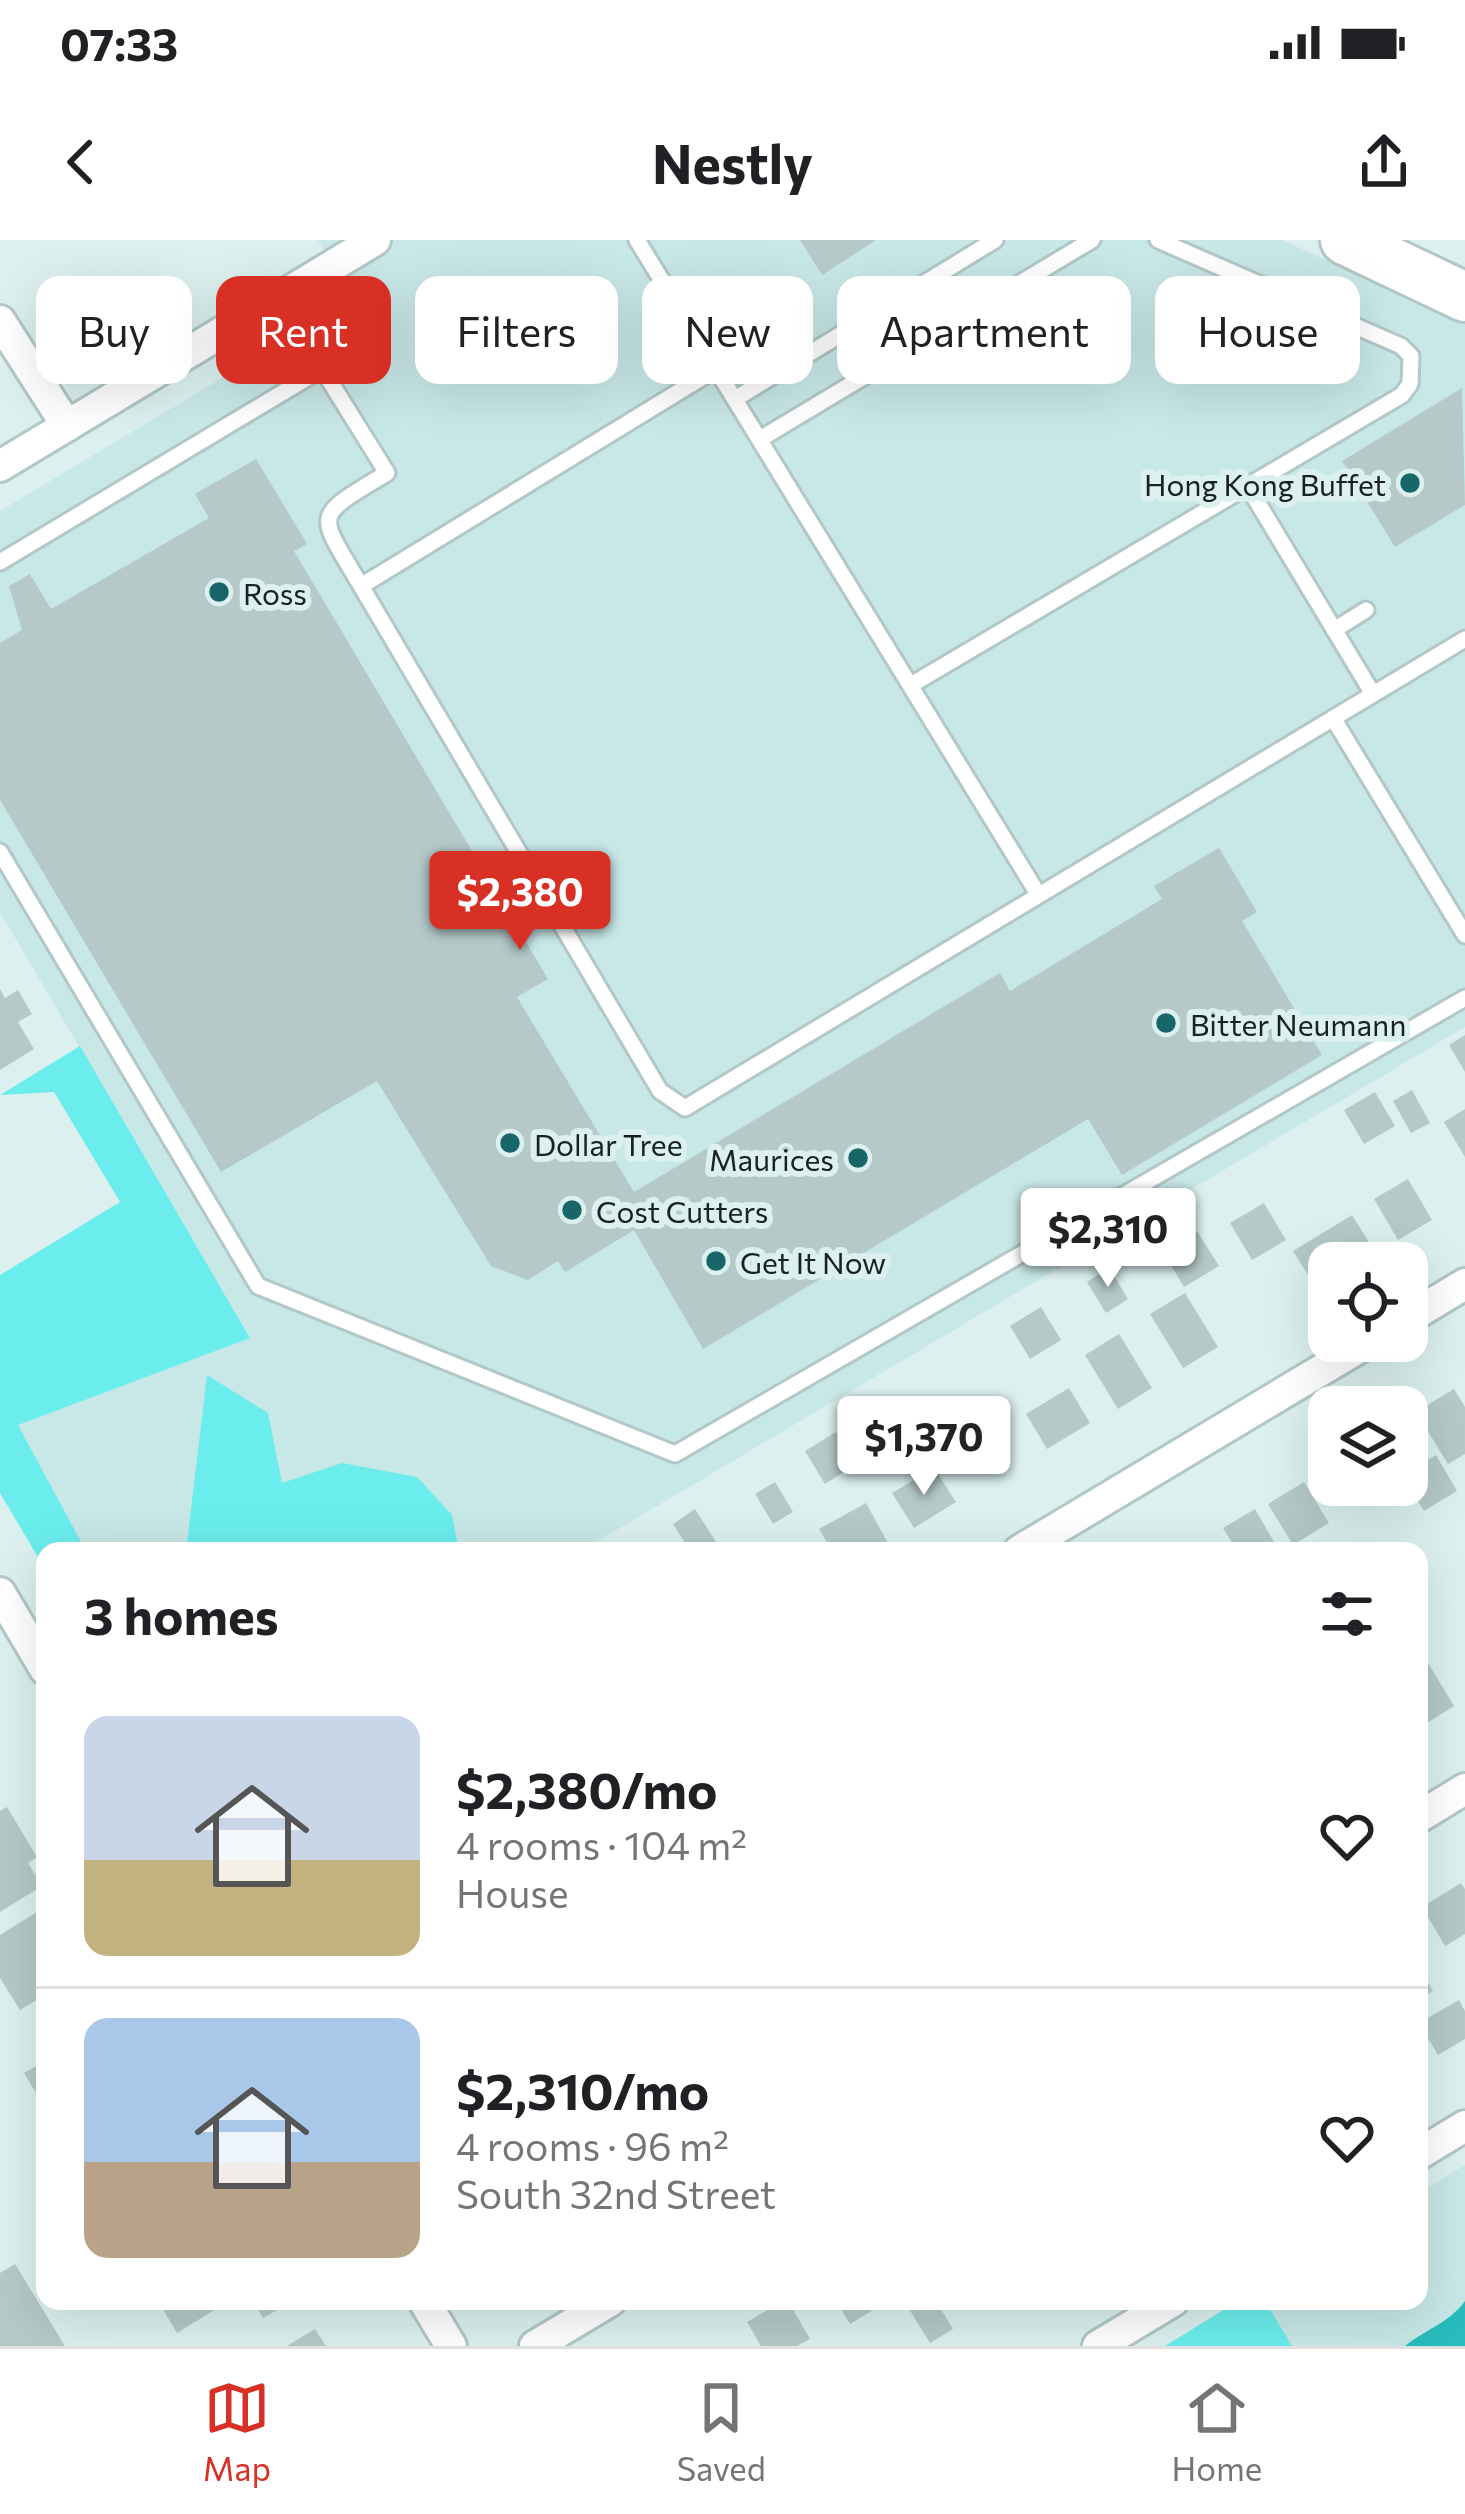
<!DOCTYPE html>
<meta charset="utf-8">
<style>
body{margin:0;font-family:Commissioner,sans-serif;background:#f6f6f6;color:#202124;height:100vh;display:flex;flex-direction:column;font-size:45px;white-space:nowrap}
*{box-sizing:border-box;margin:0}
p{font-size:39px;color:#757577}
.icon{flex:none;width:66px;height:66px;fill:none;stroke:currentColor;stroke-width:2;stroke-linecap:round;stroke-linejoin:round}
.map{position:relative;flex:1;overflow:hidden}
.panel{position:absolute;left:36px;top:1302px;width:1392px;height:768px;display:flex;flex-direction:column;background:#fff;border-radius:24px;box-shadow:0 12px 48px #0002}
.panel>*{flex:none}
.banner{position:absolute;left:36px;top:36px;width:1395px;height:108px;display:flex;gap:24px}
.tools{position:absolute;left:1308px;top:1002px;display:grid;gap:24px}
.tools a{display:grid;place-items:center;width:120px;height:120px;border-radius:24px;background:#fff;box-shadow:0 12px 48px #0002;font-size:60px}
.price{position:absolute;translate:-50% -102px;padding:0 27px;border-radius:12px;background:#fff;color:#222;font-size:39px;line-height:78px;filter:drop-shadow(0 3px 6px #0008)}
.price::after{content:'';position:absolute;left:50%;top:72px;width:36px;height:27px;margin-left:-18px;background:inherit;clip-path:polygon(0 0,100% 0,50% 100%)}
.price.on{background:#d93025;color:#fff}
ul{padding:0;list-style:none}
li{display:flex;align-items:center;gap:36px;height:300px;padding:0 48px}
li+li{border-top:3px solid #e0e0e0}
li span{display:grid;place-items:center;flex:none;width:336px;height:240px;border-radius:24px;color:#555}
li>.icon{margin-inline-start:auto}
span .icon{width:144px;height:144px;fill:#fffc;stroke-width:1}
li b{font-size:51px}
h2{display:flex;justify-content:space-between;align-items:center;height:144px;padding:0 48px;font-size:51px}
.tag{padding:0 42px;border-radius:24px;background:#fff;box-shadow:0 12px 48px #0002;font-size:42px;line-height:108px}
.tag.on{background:#d93025;color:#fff}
.status{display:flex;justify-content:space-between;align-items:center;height:84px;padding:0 60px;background:#fff;direction:ltr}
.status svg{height:33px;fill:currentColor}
header{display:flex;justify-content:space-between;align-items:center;height:156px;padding:0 48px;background:#fff;font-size:54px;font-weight:700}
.dock{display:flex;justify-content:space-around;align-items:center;height:168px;border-top:3px solid #e0e0e0;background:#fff;font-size:33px;color:#757577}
.dock a{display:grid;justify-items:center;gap:6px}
.dock .on{color:#d93025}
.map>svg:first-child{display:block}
</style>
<div class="status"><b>07:33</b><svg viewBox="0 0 49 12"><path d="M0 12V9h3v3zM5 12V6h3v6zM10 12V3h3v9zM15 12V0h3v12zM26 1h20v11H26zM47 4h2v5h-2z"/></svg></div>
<header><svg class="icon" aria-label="back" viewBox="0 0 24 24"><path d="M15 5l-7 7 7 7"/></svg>Nestly<svg class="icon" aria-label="share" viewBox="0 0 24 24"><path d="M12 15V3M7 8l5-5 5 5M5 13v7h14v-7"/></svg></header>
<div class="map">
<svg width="1465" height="2106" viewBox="0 0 1465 2106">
<rect width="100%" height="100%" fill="#dbf0ef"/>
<path fill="#c8e7e7" d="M318,0H1282L1465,83V787L581,1311H86L17,1185L250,1097L0,672V271L354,59Z
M1465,1925V2106H1166L1238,2061H1419V1953Z"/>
<path fill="#6beded" d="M80,806L250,1098L18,1185L86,1311H45V1329L0,1253V1035L120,962L54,852L0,855Z
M207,1135L268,1173L282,1243L342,1223L417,1237L452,1275L459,1311H186Z
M1238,2061H1265L1292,2106H1165Z"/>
<path fill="#28bcbc" d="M1465,2061V2106H1405C1426,2089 1449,2083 1465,2061Z"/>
<path fill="#b5c9c9" d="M800,0H876L822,35Z
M1462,148L1465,265L1395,307L1342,221Z
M256,219L307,304L294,311L548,739L517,757L634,952L1000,733L1010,751L1162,659L1154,646L1219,608L1257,672L1242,681L1322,815L1122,935L1088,879L703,1109L634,990L565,1032L558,1021L528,1040L491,1026L377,841L221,932L0,560V403L22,390L9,346L30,334L51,369L209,278L195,254Z
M0,749L5,758L18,750L32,774L18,782L34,809L0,830Z
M1465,795V832L1449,805Z
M1412,850L1430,883L1411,893L1393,861Z
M1375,852L1395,886L1364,904L1344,870Z
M1465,869V917L1444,882Z
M1408,939L1432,980L1398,1000L1374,959Z
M1264,963L1286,1000L1252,1020L1230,983Z
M1352,975L1377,1015L1364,1023H1329V1044L1318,1051L1293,1011Z
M1197,991L1219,1026L1184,1047L1163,1012Z
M1109,1028L1128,1059L1106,1073L1087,1042Z
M1185,1053L1218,1107L1183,1128L1150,1074Z
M1041,1067L1061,1100L1030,1119L1010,1086Z
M1119,1094L1152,1148L1118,1169L1085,1115Z
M1069,1148L1090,1183L1047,1209L1026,1174Z
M1454,1149L1465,1167V1214L1448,1224L1416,1172Z
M939,1170L958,1202L935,1216L916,1184Z
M836,1192L857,1224L825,1244L805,1211Z
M1436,1215L1457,1251L1424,1271L1407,1244V1232Z
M934,1228L956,1262L914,1288L892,1253Z
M775,1242L793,1272L773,1284L755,1254Z
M1304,1242L1329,1283L1293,1305L1268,1264Z
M866,1263L888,1303L874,1311H832L819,1289Z
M695,1269L722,1311H690L673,1284Z
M1255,1269L1274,1302L1260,1311H1237L1223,1288Z
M1419,1408L1454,1466L1419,1488Z
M7,1567L37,1617L28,1623L42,1646L0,1672V1571Z
M1461,1643L1465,1649V1694L1445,1706L1422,1667Z
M45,1667V1755L20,1770L0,1738V1695Z
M1419,1727L1433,1751L1419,1759Z
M1459,1760L1465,1771V1799L1438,1815L1419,1783Z
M45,1821V1868L24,1833Z
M15,2024L65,2106H0V2033Z
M158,2061H211L216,2069L177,2093Z
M253,2061H293L263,2078Z
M783,2061H788L810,2099L797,2106H761L747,2082Z
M836,2061H888L850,2084Z
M904,2061H936L953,2089L930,2103Z
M315,2089L326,2106H287Z"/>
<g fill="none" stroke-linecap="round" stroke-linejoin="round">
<g stroke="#b2c7c7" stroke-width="21">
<path id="lane" d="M637,0L1038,654
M278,58L387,233C311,279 317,271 361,346
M716,129L361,346L660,851L685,868L1465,399
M735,159L995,0
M760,199L1092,0
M1247,245L1373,454
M0,322L322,129
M1334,390L1366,370
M911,445L1402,155L1410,144L1411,116L1401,106L1158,0
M1333,478L1465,695
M0,612L258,1046L675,1214L1465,758"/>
</g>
<g stroke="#b2c7c7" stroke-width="36">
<path id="street" d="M0,81L67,186
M0,226L375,0
M1407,1079L1465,1044
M1019,1311L1370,1101
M0,1353L45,1429
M1419,1577L1465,1549
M1419,1914L1465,1886
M424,2061L451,2106
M535,2106L610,2061
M1098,2106L1173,2061"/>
</g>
<g stroke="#b2c7c7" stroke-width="54">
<path id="primary" d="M1345,0L1465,57"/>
</g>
<use href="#lane" stroke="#fff" stroke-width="15"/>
<use href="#street" stroke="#fff" stroke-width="30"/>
<use href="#primary" stroke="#fff" stroke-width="48"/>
</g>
<g fill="#186667" stroke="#dbf0ef" stroke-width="4.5">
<circle cx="1410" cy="243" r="12"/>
<circle cx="219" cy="352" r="12"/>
<circle cx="1166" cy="783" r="12"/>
<circle cx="510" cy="903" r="12"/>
<circle cx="858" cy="918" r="12"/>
<circle cx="572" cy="970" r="12"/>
<circle cx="716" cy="1021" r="12"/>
</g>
<g text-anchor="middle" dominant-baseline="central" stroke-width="12" stroke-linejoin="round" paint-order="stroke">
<g font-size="30" fill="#192121" stroke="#dbf0ef" text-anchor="start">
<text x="1386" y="243" text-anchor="end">Hong Kong Buffet</text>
<text x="243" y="352">Ross</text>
<text x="1190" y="783">Bitter Neumann</text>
<text x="534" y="903">Dollar Tree</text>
<text x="834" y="918" text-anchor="end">Maurices</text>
<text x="596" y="970">Cost Cutters</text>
<text x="740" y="1021">Get It Now</text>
</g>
</g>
</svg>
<div class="tools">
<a><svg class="icon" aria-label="locate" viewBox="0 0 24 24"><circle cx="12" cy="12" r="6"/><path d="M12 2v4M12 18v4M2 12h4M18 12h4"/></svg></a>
<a><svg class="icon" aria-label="layers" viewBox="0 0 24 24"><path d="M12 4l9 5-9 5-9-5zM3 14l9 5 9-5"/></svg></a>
</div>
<b class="price on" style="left:520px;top:713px">$2,380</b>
<b class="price" style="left:1108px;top:1050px">$2,310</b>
<b class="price" style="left:924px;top:1258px">$1,370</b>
<div class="banner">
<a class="tag">Buy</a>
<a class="tag on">Rent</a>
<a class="tag">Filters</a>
<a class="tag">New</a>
<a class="tag">Apartment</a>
<a class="tag">House</a>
</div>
<section class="panel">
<h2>3 homes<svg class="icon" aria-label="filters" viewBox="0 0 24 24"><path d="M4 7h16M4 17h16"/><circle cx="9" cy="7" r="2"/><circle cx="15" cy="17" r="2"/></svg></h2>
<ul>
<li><span style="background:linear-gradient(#c9d6e8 60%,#c2b280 0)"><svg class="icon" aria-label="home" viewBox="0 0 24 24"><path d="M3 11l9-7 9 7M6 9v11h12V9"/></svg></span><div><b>$2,380/mo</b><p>4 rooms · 104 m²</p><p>House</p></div><svg class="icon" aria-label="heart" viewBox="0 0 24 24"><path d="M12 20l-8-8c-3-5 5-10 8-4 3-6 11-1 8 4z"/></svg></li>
<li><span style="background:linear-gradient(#a9c7e8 60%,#b9a48a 0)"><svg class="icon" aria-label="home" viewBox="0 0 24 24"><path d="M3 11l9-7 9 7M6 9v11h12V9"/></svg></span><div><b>$2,310/mo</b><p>4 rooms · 96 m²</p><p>South 32nd Street</p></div><svg class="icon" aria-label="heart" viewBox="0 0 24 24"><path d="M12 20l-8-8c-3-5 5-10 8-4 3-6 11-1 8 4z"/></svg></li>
</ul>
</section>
</div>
<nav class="dock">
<a class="on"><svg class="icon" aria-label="map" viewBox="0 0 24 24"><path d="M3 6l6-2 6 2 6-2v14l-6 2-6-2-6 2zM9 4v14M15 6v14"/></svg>Map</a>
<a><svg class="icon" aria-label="saved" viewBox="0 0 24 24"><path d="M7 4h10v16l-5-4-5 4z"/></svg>Saved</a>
<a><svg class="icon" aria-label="home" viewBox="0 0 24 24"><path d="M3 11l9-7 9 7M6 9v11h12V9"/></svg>Home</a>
</nav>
